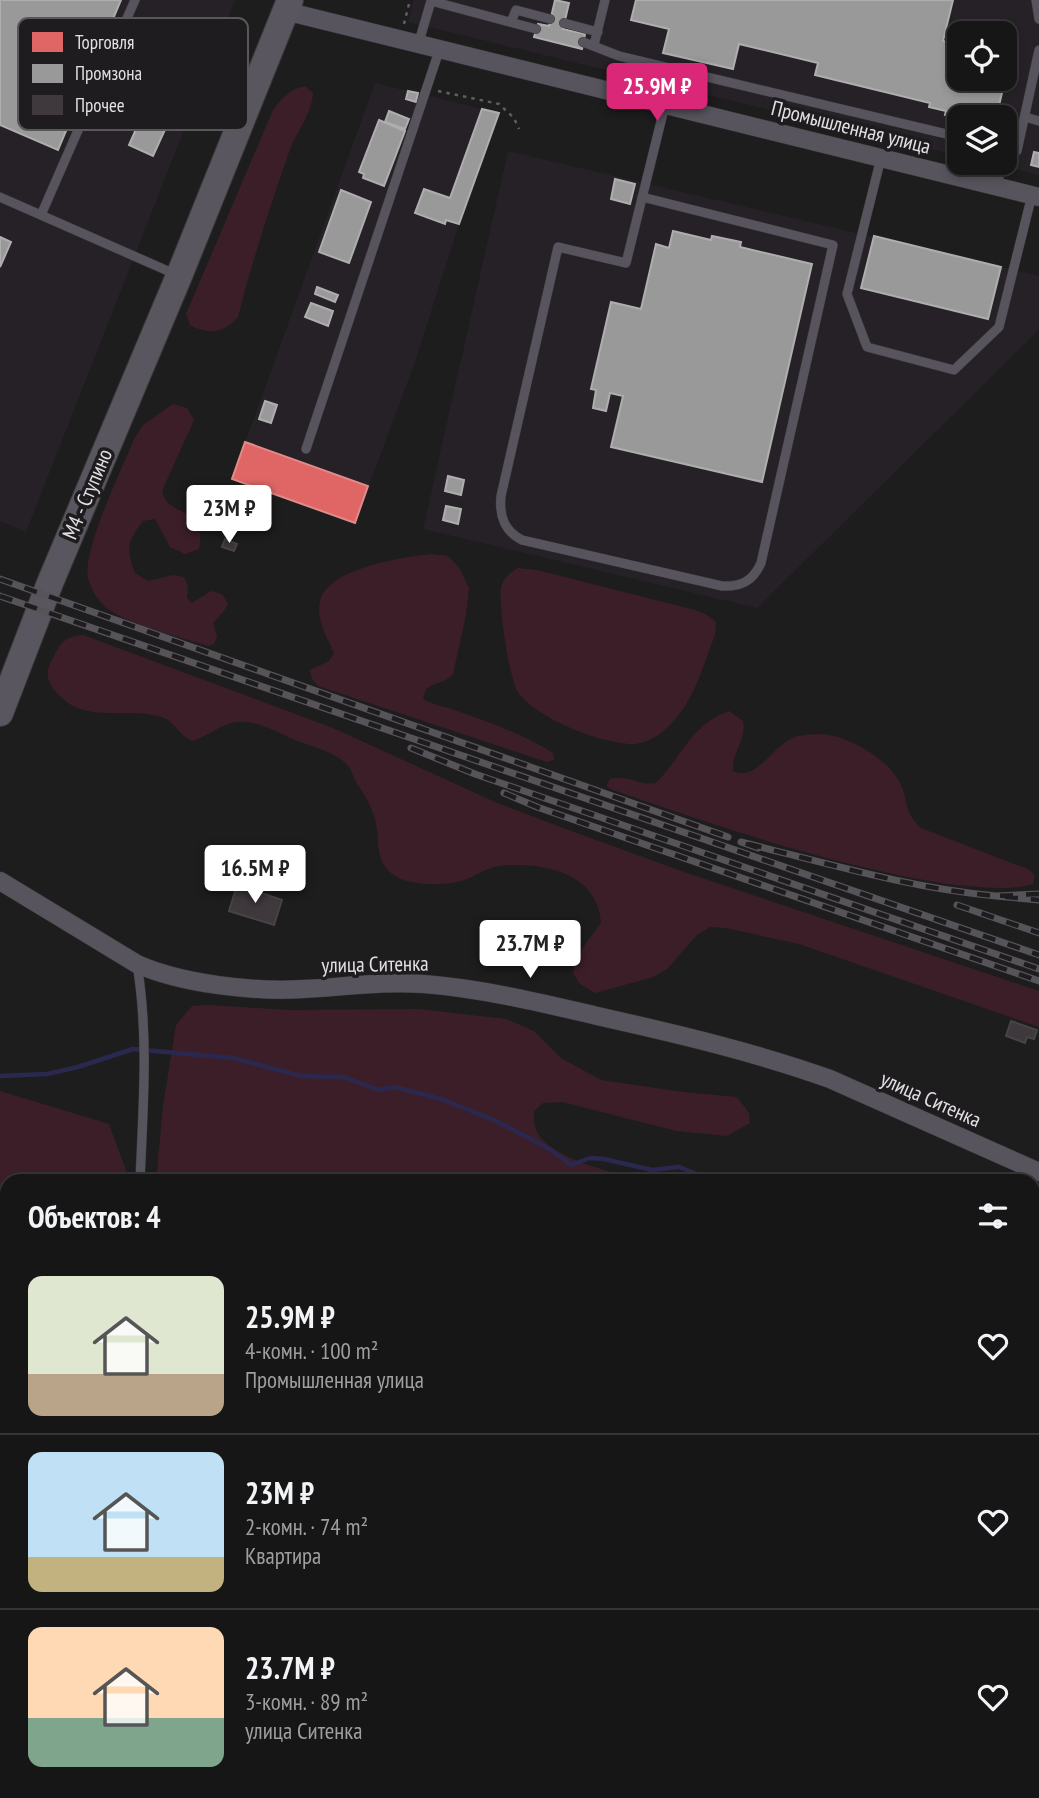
<!DOCTYPE html>
<html lang="ru">
<meta charset="utf-8">
<style>
body{margin:0;font-family:"PT Sans Narrow",sans-serif;background:#232323;color:#f1f3f6;height:100vh;display:flex;flex-direction:column;font-size:26px;white-space:nowrap}
*{box-sizing:border-box;margin:0}
p{font-size:23px;color:#9e9fa1}
.icon{flex:none;width:38px;height:38px;fill:none;stroke:currentColor;stroke-width:2;stroke-linecap:round;stroke-linejoin:round}
.map{position:relative;flex:1;overflow:hidden}
.details{position:absolute;left:0px;top:1174px;width:1040px;height:625px;display:flex;flex-direction:column;background:#161616;border-radius:21px 21px 0 0;box-shadow:0 4px 10px #0003,0 0 0 2px #353535}
.details>*{flex:none}
.buttons{position:absolute;left:947px;top:21px;display:grid;gap:14px}
.buttons a{display:grid;place-items:center;width:70px;height:70px;border-radius:14px;background:#161616;box-shadow:0 4px 10px #0003,0 0 0 2px #353535;font-size:35px}
.price{position:absolute;translate:-50% -60px;padding:0 16px;border-radius:7px;background:#fff;color:#222;font-size:23px;line-height:46px;filter:drop-shadow(0 2px 4px #0008)}
.price::after{content:'';position:absolute;left:50%;top:42px;width:21px;height:16px;margin-left:-10px;background:inherit;clip-path:polygon(0 0,100% 0,50% 100%)}
.price.selected{background:#db2777;color:#fff}
ul{padding:0;list-style:none}
li{display:flex;align-items:center;gap:21px;height:175px;padding:0 28px}
li+li{border-top:2px solid #353535}
li span{display:grid;place-items:center;flex:none;width:196px;height:140px;border-radius:14px;color:#555}
li>.icon{margin-inline-start:auto}
span .icon{width:84px;height:84px;fill:#fffc;stroke-width:1}
li b{font-size:30px}
h2{display:flex;justify-content:space-between;align-items:center;height:84px;padding:0 28px;font-size:30px}
.map>svg:first-child{display:block}
</style>
<div class="map">
<svg width="1039" height="1798" viewBox="0 0 1039 1798">
<rect width="100%" height="100%" fill="#1d1d1d"/>
<path fill="#262127" fill-rule="evenodd" d="M0,0H235L26,532L0,521Z
M414,0H1039V175L988,163H1004V117H959V156L408,22ZM959,33H1004V79H959Z
M375,83L499,113L459,224L414,365L355,523L232,479Z
M508,151L1039,276V330L757,608L423,529Z"/>
<path fill="#3c1e29" d="M305,86L313,93C312,113 296,133 289,152C270,206 252,262 238,317C224,333 209,335 190,325L186,314L273,110C282,98 290,89 305,86Z
M173,404L187,408L194,420L162,491C169,520 208,503 199,549L185,554L170,547L155,519L143,521C127,542 126,549 135,573L148,581L173,575L184,577L188,586L187,598L192,603L211,591L222,594L228,603L225,610L213,623L217,636L214,644L208,646C180,637 131,626 108,609C98,602 91,589 88,578C82,550 123,467 135,437L143,425Z
M432,554L448,556L460,569L469,588L466,615L453,674C445,683 435,682 426,689L423,699C435,706 447,707 460,712C492,723 524,735 553,753L554,760L547,762L318,686L312,679L310,670L329,661L334,653C327,637 316,620 320,601C328,568 403,557 432,554Z
M518,568L537,570L695,610L707,615L716,622L715,635C703,666 694,701 670,725C662,734 646,744 633,744C602,744 535,718 518,692C509,679 498,602 501,587C504,577 510,573 518,568Z
M83,635L333,728L495,802L555,825L684,872L1039,991V1027L799,944L726,928L710,927L697,935L667,969L653,977L595,993L580,984L573,973C577,951 589,940 601,923C599,872 540,861 499,866C488,867 479,874 469,878C452,886 419,886 401,879C372,867 381,840 375,819C371,805 364,794 356,782C353,777 352,771 349,767C338,753 314,747 297,741C278,733 253,717 231,723C218,727 206,736 193,741C180,737 176,723 164,718C129,705 85,726 57,693C42,675 47,669 57,650C63,639 71,636 83,635Z
M729,711L743,721C747,739 731,753 733,771C758,782 772,745 795,737C801,735 810,735 816,734C845,733 890,759 901,785C910,806 902,809 921,828L1030,870L1035,876L1033,884C1013,890 990,888 969,886C932,883 896,875 859,866C775,846 694,818 613,790L606,786L610,779C629,774 636,786 656,783C683,756 691,724 729,711Z
M210,1005L287,1010L419,1009L506,1019L534,1031L561,1058L601,1080L683,1092L737,1097L749,1113L750,1123L727,1136L677,1131L562,1102L543,1103L534,1111C534,1116 534,1122 535,1127C545,1159 616,1173 645,1181H156L163,1106L176,1025L192,1006Z
M0,1091L109,1124L130,1181H7V1792H356L364,1798H0Z
M1033,1310L1039,1312V1747L1033,1752Z
M388,1792H968L956,1798H399Z"/>
<path fill="#e06666" stroke="#e18b8b" stroke-width="2" d="M245,442L368,486L355,523L232,479Z"/>
<path fill="#999" stroke="#afaeaf" stroke-width="2" d="M0,0H121L58,150L0,125Z
M555,0L569,3L563,29L585,34L582,49L534,37L538,24L549,26Z
M636,0H953L943,41L959,45V79H1004V56L1010,58L998,110L985,107L982,117L964,116L959,118L945,115L946,111L929,107L930,103L815,75L818,63L739,44L733,69L663,53L669,29L631,20Z
M164,66L189,77L153,156L129,145Z
M408,91L418,93L416,102L406,99Z
M482,109L499,113L459,224L446,220L445,224L415,213L424,189L450,198Z
M389,111L409,119L405,129L385,122Z
M379,120L405,131L384,186L363,178L364,174L359,172Z
M1034,152L1039,153V167L1031,165Z
M615,179L635,184L630,204L611,199Z
M341,190L371,202L349,263L319,252Z
M673,231L711,240L712,236L741,242L740,247L812,264L762,482L611,447L623,396L610,393L606,411L593,408L596,390L591,389L611,302L641,309L656,244L669,248Z
M874,236L1001,267L988,319L861,288Z
M0,237L11,242L0,267Z
M317,287L338,295L335,302L315,294Z
M311,303L333,311L328,326L305,317Z
M265,401L277,405L271,423L259,419Z
M448,476L464,480L461,495L445,491Z
M446,506L461,509L458,524L443,520Z"/>
<g fill="none" stroke-linecap="round" stroke-linejoin="round">
<path stroke="#2b284f" stroke-width="4.5" d="M0,1076L47,1074L78,1067L133,1049L233,1058L301,1076L343,1077L379,1090L394,1087L441,1099L496,1121L548,1148L571,1165L590,1158L604,1159L652,1170L679,1167L702,1176L736,1175L754,1181
M1032,1293L1039,1291"/>
</g>
<path fill="#3f383c" stroke="#454545" stroke-width="2" d="M225,539L237,544L234,551L222,547Z
M237,885L282,900L274,925L229,911Z
M1011,1021L1037,1030L1034,1039L1027,1037L1025,1043L1006,1036Z"/>
<g fill="none" stroke-linecap="round" stroke-linejoin="round">
<g stroke="#393839" stroke-width="10">
<path id="lane" d="M1036,0L1039,19
M511,22L516,10L550,19
M564,23L598,32
M583,42L619,56L959,137
M418,45L431,1L536,29
M594,45L605,0
M1025,117L1039,121
M1004,148L1017,151L1039,50
M881,158L847,294L867,347L954,370L999,327L1032,195
M997,186L1002,163
M0,197L177,275
M642,197L833,245L761,563C753,581 741,587 722,586L522,540C504,531 499,516 501,496L558,247L626,263L665,105
M41,215L135,0
M306,449L439,51
M137,964C149,1036 143,1108 140,1181
M0,1363L4,1358"/>
</g>
<g stroke="#393839" stroke-width="19">
<path id="street" d="M285,11L1039,197
M0,881L137,964C182,984 254,992 303,989C344,987 384,981 424,984C486,989 546,1004 606,1018C682,1035 757,1053 830,1079L1039,1172"/>
</g>
<g stroke="#393839" stroke-width="28">
<path id="primary" d="M0,713L50,583L179,276L290,0"/>
</g>
<path stroke="#5f5d63" stroke-width="2.5" stroke-dasharray="3.5 5" stroke-linecap="butt" d="M404,24L410,0
M438,91L499,104L514,118L519,129"/>
<use href="#lane" stroke="#58545e" stroke-width="9"/>
<use href="#street" stroke="#58545e" stroke-width="18"/>
<use href="#primary" stroke="#59565f" stroke-width="26"/>
<g stroke="#575459" stroke-width="7">
<path id="rail" d="M0,579L728,837
M0,596L1039,955
M411,748L475,774L1039,969
M504,793L537,807L1039,981
M758,848L741,842C826,863 909,888 996,896
M1039,894L996,896L1039,900
M957,905L1039,933"/>
</g>
<use href="#rail" stroke="#1e1c1e" stroke-width="4.5" stroke-dasharray="13" stroke-linecap="butt"/>
</g>
<g text-anchor="middle" dominant-baseline="central" stroke-width="7" stroke-linejoin="round" paint-order="stroke">
<g font-size="21" fill="#e2e0e2" stroke="#1e1c1e">
<text transform="translate(851 127) rotate(14)">Промышленная улица</text>
<text transform="translate(87 494) rotate(-67)">М4 - Ступино</text>
<text transform="translate(375 964) rotate(-1)">улица Ситенка</text>
<text transform="translate(931 1099) rotate(24)">улица Ситенка</text>
</g>
</g>
<rect x="18" y="18" width="230" height="112" rx="10" fill="#1e1c1e" stroke="#595759" stroke-width="2"/>
<rect x="32" y="32" width="31" height="20" fill="#e06666"/>
<rect x="32" y="64" width="31" height="19" fill="#999"/>
<rect x="32" y="95" width="31" height="20" fill="#3f383c"/>
<g font-size="19" fill="#e2e0e2">
<text x="75" y="49">Торговля</text>
<text x="75" y="80">Промзона</text>
<text x="75" y="112">Прочее</text>
</g>
</svg>
<div class="buttons">
<a><svg class="icon" aria-label="locate" viewBox="0 0 24 24"><circle cx="12" cy="12" r="6"/><path d="M12 2v4M12 18v4M2 12h4M18 12h4"/></svg></a>
<a><svg class="icon" aria-label="layers" viewBox="0 0 24 24"><path d="M12 4l9 5-9 5-9-5zM3 14l9 5 9-5"/></svg></a>
</div>
<b class="price selected" style="left:657px;top:123px">25.9M ₽</b>
<b class="price" style="left:229px;top:545px">23M ₽</b>
<b class="price" style="left:255px;top:905px">16.5M ₽</b>
<b class="price" style="left:530px;top:980px">23.7M ₽</b>
<section class="details">
<h2>Объектов: 4<svg class="icon" aria-label="filters" viewBox="0 0 24 24"><path d="M4 7h16M4 17h16"/><circle cx="9" cy="7" r="2"/><circle cx="15" cy="17" r="2"/></svg></h2>
<ul>
<li><span style="background:linear-gradient(#dfe7d0 70%,#b9a48a 0)"><svg class="icon" aria-label="home" viewBox="0 0 24 24"><path d="M3 11l9-7 9 7M6 9v11h12V9"/></svg></span><div><b>25.9M ₽</b><p>4-комн. · 100 m²</p><p>Промышленная улица</p></div><svg class="icon" aria-label="heart" viewBox="0 0 24 24"><path d="M12 20l-8-8c-3-5 5-10 8-4 3-6 11-1 8 4z"/></svg></li>
<li><span style="background:linear-gradient(#bfe0f5 75%,#c2b280 0)"><svg class="icon" aria-label="home" viewBox="0 0 24 24"><path d="M3 11l9-7 9 7M6 9v11h12V9"/></svg></span><div><b>23M ₽</b><p>2-комн. · 74 m²</p><p>Квартира</p></div><svg class="icon" aria-label="heart" viewBox="0 0 24 24"><path d="M12 20l-8-8c-3-5 5-10 8-4 3-6 11-1 8 4z"/></svg></li>
<li><span style="background:linear-gradient(#ffd9b3 65%,#7fa58c 0)"><svg class="icon" aria-label="home" viewBox="0 0 24 24"><path d="M3 11l9-7 9 7M6 9v11h12V9"/></svg></span><div><b>23.7M ₽</b><p>3-комн. · 89 m²</p><p>улица Ситенка</p></div><svg class="icon" aria-label="heart" viewBox="0 0 24 24"><path d="M12 20l-8-8c-3-5 5-10 8-4 3-6 11-1 8 4z"/></svg></li>
</ul>
</section>
</div>
